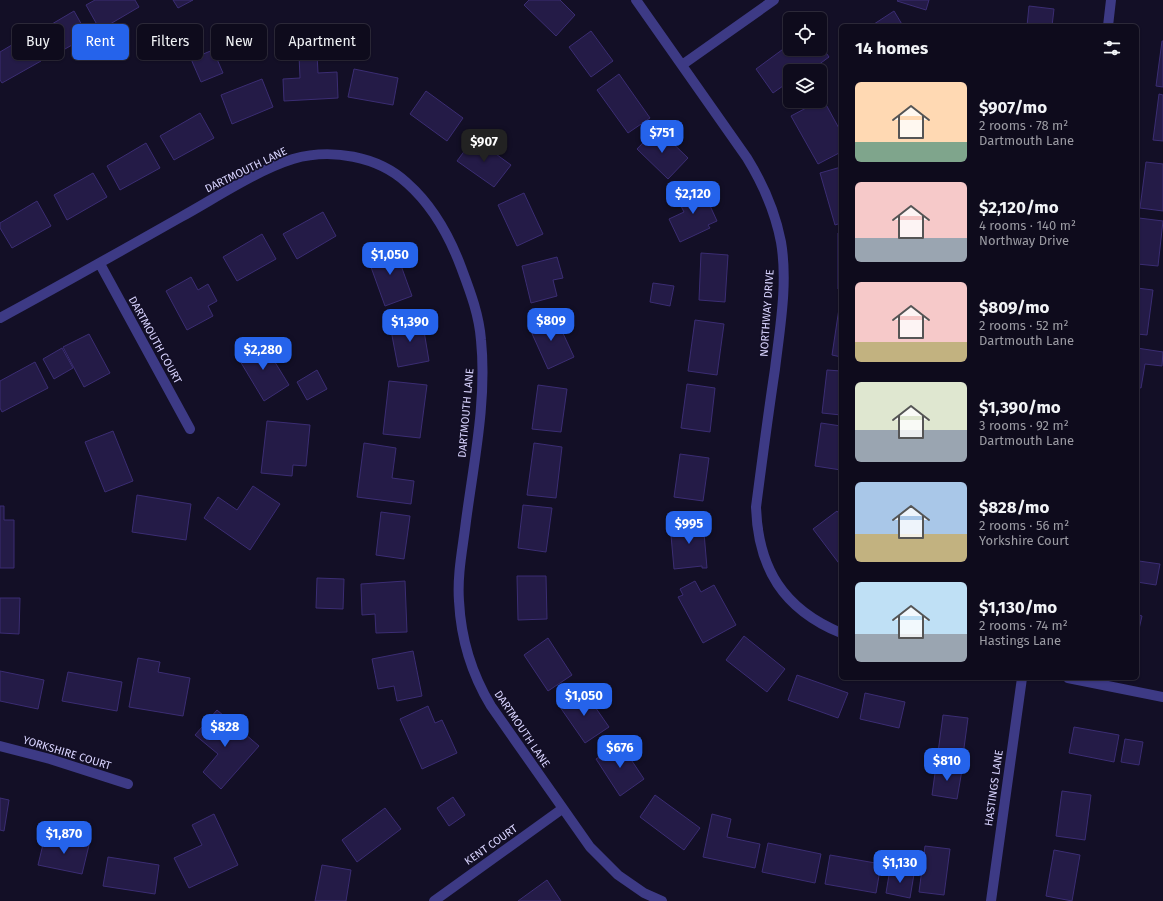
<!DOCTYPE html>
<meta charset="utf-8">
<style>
body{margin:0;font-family:"Fira Sans",sans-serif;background:#1c1929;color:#f1f3f6;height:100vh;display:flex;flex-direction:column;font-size:15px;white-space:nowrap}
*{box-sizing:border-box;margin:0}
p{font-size:13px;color:#9b9ba3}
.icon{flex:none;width:22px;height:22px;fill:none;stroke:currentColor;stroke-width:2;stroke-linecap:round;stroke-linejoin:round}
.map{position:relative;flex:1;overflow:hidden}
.side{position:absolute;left:839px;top:24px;width:300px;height:656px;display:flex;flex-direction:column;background:#0e0b1c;border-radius:6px;box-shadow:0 1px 3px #0004,0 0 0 1px #2e2b3b}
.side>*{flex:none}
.banner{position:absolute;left:12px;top:24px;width:380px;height:36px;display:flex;gap:8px}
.fabs{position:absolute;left:783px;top:12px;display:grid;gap:8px}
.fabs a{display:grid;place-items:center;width:44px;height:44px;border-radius:6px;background:#0e0b1c;box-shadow:0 1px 3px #0004,0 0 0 1px #2e2b3b;font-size:20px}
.price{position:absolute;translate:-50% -34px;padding:0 9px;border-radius:8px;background:#2563eb;color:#fff;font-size:13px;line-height:26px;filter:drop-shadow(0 1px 2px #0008)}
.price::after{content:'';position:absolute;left:50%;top:24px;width:12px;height:9px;margin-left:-6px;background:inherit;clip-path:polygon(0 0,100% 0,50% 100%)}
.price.selected{background:#222;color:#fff}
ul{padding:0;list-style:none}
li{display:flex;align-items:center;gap:12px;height:100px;padding:0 16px}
li span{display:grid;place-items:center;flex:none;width:112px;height:80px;border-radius:6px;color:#555}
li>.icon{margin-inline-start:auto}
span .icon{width:48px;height:48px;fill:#fffc;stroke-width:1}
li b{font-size:17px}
h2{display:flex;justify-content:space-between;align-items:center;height:48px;padding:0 16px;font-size:17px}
.chip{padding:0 14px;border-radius:6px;background:#0e0b1c;box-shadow:0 1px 3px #0004,0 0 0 1px #2e2b3b;font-size:14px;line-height:36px}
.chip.selected{background:#2563eb;color:#fff}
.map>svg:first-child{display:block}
</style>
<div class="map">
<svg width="1163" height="901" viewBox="0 0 1163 901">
<rect width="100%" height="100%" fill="#130f26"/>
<path fill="#241b47" stroke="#3b2d73" d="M95,0H135L139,7L100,30L86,5Z
M173,0H193L178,8Z
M529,0H560L575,15L556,36L524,5Z
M898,0H929L926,10L897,1Z
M1029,6L1054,9L1052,26H1027Z
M74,11L88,36L49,58L35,34Z
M894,11L903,26H871Z
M591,31L613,61L591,77L569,47Z
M27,36L41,61L2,83L0,80V52Z
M1162,41H1163V87L1156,86Z
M790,44V49H820V44L829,57L810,71H790V81L773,93L756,69Z
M213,50L223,73L201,82L191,59Z
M317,54L318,73L337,72L338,98L284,101L283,79L300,78L299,55Z
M354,69L398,78L393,105L348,97Z
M619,74L650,118L628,133L597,90Z
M262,79L273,107L232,124L221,95Z
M426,91L463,118L447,141L410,114Z
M1159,94L1163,95V141L1153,140Z
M823,99L841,132V152L818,164L791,116Z
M200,113L214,138L174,160L160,136Z
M657,128L688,158L668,179L637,149Z
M474,138L511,165L494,187L457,161Z
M146,143L160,168L120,190L107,166Z
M1146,162L1163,164V211L1140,208Z
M841,167V223L835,225L820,173Z
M93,173L107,197L67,220L54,195Z
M701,186L717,221L708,225L710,228L680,242L669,219L684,212L677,198Z
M524,193L543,234L517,246L498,205Z
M37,201L51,226L12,248L0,228V223Z
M323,212L336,236L297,259L283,234Z
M1139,218L1163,221L1158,266L1137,264Z
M838,233H841V289H838Z
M262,234L276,259L237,281L223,257Z
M394,246L412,296L385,306L367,256Z
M701,253L728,255L725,302L699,300Z
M557,257L563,278L553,280L557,296L531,303L522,266Z
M191,277L198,290L208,284L217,301L208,306L213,316L187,330L166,291Z
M653,283L674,286L670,306L650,302Z
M1137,288L1153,290L1147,335L1137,334Z
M840,302H841V357L832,355Z
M555,316L574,357L548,369L529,327Z
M422,319L429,361L398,367L390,325Z
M695,320L724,324L717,375L688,371Z
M89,334L110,373L84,387L63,347Z
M262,341L289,385L264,401L237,356Z
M62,348L73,368L54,379L43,359Z
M1137,348L1163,352L1162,366L1145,364L1141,388L1137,387Z
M35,362L48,388L2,412L0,408V381Z
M317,370L327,389L307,400L297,382Z
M827,370L841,371V415L822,413Z
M389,381L427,385L420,438L383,434Z
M687,384L715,388L710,432L681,428Z
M538,385L567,389L561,432L532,429Z
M267,421L310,425L306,466L293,465L292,476L261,473Z
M821,423L841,426V470L815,466Z
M113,431L133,481L105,492L85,442Z
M364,443L396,448L392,478L414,481L411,504L357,497Z
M534,443L562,447L556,498L527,495Z
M680,454L709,458L703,501L674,497Z
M253,486L280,504L250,550L204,518L218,497L237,510Z
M137,495L191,504L186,540L132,532Z
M523,505L552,508L546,552L518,548Z
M0,506H4V520H14V568H0Z
M837,511L841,516V566L813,529Z
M381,512L410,516L404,559L376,555Z
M703,521L707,568H702V566L674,569L670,524Z
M1139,561L1160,564L1156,585L1137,582Z
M517,576H546L547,619L518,620Z
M317,578L344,579L343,609L316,608Z
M405,581L407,632L376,633L375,614L362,615L361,584Z
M695,581L701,592L714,585L736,625L703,643L678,597L683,595L680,589Z
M0,598H20L19,634L0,633Z
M1137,614L1142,616L1137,638Z
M744,636L785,669L767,692L726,660Z
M548,638L572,675L548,691L524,655Z
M413,651L422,696L397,701L394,686L378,689L372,659Z
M138,658L160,662L158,672L190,678L183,716L129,707Z
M0,671L44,680L38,709L0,701Z
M68,672L122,682L117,711L62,701Z
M797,675L848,693L838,718L788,700Z
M584,691L609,727L585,743L560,707Z
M865,693L905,702L899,728L860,719Z
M428,706L435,723L442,720L457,753L422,769L400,719Z
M217,710L259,746L221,789L203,772L218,754L195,735Z
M943,715L968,718L962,763L937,760Z
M1074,727L1119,735L1114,762L1069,753Z
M1125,739L1143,742L1139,765L1121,762Z
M620,743L644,779L620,796L596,759Z
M936,766L962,770L957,799L932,795Z
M1062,791L1091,795L1085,840L1056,836Z
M655,795L700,828L684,850L640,817Z
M453,797L465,815L449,826L437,808Z
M0,798L9,800L4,831L0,830Z
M385,808L401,829L357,862L342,840Z
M214,814L238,865L189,888L174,858L202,845L192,825Z
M712,814L731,819L727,837L760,844L755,868L703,857Z
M45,836L89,845L82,874L38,865Z
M768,843L821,854L815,883L762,872Z
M925,846L950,849L944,895L919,892Z
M1054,850L1080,855L1072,901L1046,896Z
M830,855L881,864L876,893L825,884Z
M108,857L159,865L155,894L103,886Z
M322,865L351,870L346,901H315Z
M890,869L914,874L910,898L886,893Z
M547,880L561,901H518Z"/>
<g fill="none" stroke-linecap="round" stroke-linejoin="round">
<path stroke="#3d3a85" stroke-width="10" d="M636,0L747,158C763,184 775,211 781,242C788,283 780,327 775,369C768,415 762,461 756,507C758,568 783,609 841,633
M1108,26L1111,0
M682,65L774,0
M100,264L190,429
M0,318C61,285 121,251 181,217C214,199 257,170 293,159C331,148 378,156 407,183C433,206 449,235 461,267C470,291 479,314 481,340C487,400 474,461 466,521C463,547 457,574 459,601C461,640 471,673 491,706L590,847L618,875L644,893L662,901
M1068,678L1163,697
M0,746L50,759L128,784
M434,901L562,809
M991,901L1022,678"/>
</g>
<g text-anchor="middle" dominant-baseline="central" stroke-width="3.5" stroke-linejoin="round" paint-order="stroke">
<g font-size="11" fill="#d9d4ff" stroke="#130f26">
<text transform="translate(246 170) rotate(-26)">DARTMOUTH LANE</text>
<text transform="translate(767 313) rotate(-86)">NORTHWAY DRIVE</text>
<text transform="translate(155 340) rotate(61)">DARTMOUTH COURT</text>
<text transform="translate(466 413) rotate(-85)">DARTMOUTH LANE</text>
<text transform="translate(522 729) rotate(56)">DARTMOUTH LANE</text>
<text transform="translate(67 753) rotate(17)">YORKSHIRE COURT</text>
<text transform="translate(994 788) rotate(-82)">HASTINGS LANE</text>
<text transform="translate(491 845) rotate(-35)">KENT COURT</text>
</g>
</g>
</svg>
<div class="fabs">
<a><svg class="icon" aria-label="locate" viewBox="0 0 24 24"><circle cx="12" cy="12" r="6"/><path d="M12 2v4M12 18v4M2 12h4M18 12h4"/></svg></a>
<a><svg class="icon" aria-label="layers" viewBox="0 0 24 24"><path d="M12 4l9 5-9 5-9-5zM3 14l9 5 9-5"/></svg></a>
</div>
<b class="price" style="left:662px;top:154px">$751</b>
<b class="price selected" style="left:484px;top:163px">$907</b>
<b class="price" style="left:693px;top:215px">$2,120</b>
<b class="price" style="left:390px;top:276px">$1,050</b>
<b class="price" style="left:551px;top:342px">$809</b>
<b class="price" style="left:410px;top:343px">$1,390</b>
<b class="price" style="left:263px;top:371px">$2,280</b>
<b class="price" style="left:689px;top:545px">$995</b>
<b class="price" style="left:584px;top:717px">$1,050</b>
<b class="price" style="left:225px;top:748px">$828</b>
<b class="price" style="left:620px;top:769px">$676</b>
<b class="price" style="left:947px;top:782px">$810</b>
<b class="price" style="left:64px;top:855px">$1,870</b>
<b class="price" style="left:900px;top:884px">$1,130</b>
<div class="banner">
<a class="chip">Buy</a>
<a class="chip selected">Rent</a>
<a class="chip">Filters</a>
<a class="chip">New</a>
<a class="chip">Apartment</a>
</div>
<section class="side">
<h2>14 homes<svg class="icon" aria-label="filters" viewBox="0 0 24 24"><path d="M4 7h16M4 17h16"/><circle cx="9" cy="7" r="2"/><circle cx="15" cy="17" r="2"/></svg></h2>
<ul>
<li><span style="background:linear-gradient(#ffd9b3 75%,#7fa58c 0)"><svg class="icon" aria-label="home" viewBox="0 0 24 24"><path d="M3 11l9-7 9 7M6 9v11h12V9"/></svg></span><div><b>$907/mo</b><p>2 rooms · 78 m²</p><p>Dartmouth Lane</p></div></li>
<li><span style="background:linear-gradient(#f6c9c9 70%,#9aa5b1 0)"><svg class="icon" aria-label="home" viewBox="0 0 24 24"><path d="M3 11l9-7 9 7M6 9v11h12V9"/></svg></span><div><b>$2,120/mo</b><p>4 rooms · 140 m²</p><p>Northway Drive</p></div></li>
<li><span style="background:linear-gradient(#f6c9c9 75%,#c2b280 0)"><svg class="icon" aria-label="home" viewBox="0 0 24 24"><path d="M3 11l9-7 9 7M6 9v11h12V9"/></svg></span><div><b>$809/mo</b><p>2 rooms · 52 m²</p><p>Dartmouth Lane</p></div></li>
<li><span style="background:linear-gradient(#dfe7d0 60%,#9aa5b1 0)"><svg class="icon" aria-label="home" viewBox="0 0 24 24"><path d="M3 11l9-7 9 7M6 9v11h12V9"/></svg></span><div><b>$1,390/mo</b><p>3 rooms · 92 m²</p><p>Dartmouth Lane</p></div></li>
<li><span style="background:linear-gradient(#a9c7e8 65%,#c2b280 0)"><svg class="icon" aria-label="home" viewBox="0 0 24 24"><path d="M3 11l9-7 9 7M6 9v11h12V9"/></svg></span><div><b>$828/mo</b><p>2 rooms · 56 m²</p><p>Yorkshire Court</p></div></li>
<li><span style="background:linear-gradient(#bfe0f5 65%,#9aa5b1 0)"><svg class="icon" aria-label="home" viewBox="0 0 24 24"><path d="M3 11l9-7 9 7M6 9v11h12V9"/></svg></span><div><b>$1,130/mo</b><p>2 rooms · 74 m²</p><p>Hastings Lane</p></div></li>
</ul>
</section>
</div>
